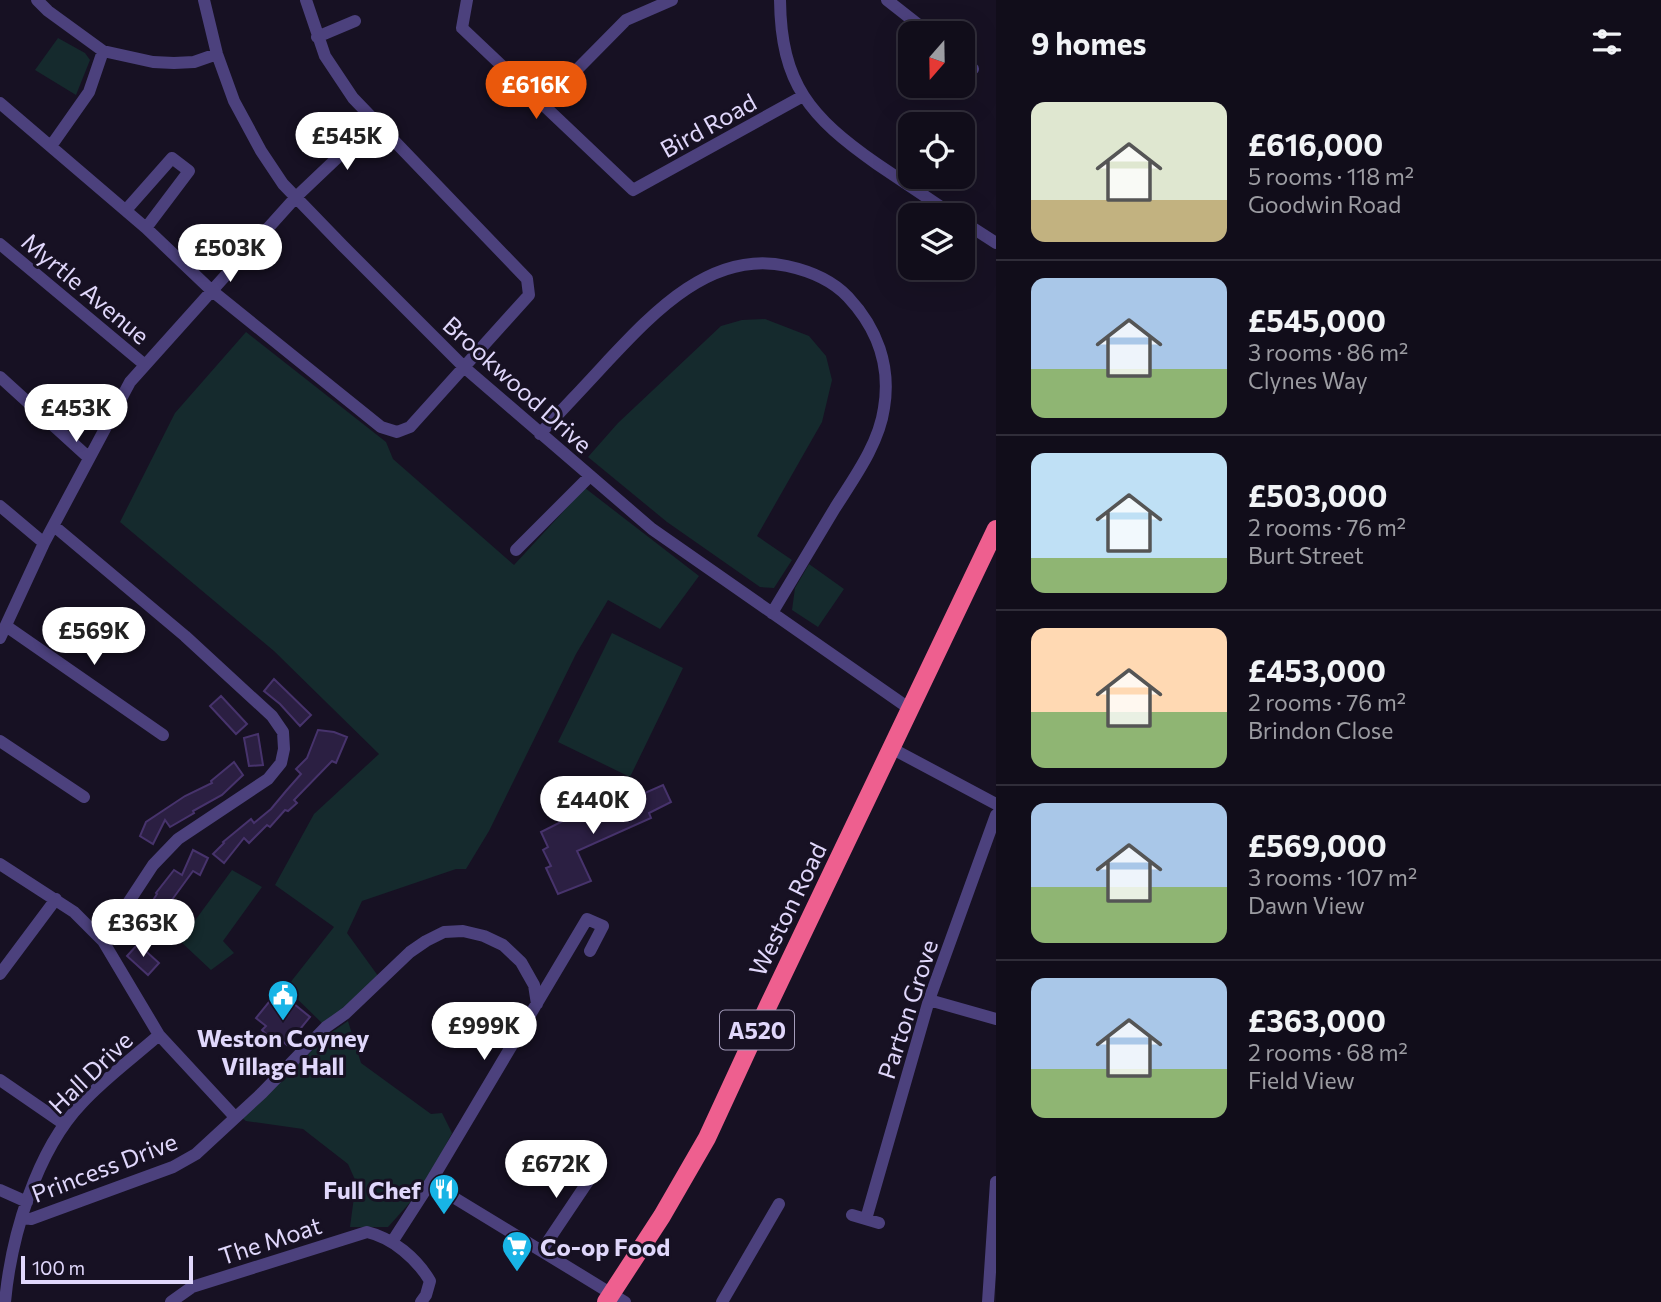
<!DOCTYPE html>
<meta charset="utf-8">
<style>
body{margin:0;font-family:Commissioner,sans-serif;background:#1e1b27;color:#f1f3f6;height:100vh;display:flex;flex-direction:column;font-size:26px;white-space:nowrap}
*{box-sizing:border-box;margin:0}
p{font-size:23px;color:#9c9ca2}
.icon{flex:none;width:38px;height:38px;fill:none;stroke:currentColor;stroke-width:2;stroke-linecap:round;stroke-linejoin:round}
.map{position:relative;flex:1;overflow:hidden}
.side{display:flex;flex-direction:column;background:#110d1a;width:665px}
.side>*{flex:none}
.needle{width:46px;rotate:200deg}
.tools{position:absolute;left:898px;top:21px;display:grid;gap:14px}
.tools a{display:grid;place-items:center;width:77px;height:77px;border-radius:14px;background:#110d1a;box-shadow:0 7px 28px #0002,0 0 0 2px #302d39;font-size:35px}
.scale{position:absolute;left:21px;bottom:18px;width:172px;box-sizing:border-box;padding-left:7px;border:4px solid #e0d7fb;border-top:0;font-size:19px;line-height:24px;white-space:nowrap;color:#e0d7fb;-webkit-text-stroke:5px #171123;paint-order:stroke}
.price{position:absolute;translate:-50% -60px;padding:0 16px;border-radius:24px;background:#fff;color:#222;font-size:23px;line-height:46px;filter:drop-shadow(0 2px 4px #0008)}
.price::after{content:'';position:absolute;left:50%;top:42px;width:21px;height:16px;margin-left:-10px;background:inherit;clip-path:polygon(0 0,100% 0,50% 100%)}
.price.selected{background:#ea580c;color:#fff}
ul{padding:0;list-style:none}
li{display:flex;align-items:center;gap:21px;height:175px;padding:0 35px}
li+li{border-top:2px solid #302d39}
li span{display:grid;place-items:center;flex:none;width:196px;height:140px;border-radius:14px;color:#555}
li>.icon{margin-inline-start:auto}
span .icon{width:84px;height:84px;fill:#fffc;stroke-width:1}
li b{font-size:30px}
h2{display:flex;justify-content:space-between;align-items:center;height:84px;padding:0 35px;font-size:30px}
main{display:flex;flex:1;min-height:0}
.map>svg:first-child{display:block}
</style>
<main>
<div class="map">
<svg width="996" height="1302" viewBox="0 0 996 1302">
<rect width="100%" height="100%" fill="#171123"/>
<path fill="#152a2d" d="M58,38L85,53L90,60L76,95L35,70Z
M765,319L809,336L826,356L832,380L822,422L757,536L792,560L774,588L760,587L667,522L588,457L618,423L721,326L742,320Z
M246,332L386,442L393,459L514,565L585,488L699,576L660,629L608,600L576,654L489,831L466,869H456L362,901L347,933L381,980L326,1027L286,988L334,927L275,885L314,814L379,754L274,651L120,522L175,413Z
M809,564L844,589L818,627L792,610L795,588Z
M612,633L683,668L630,777L558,742Z
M232,870L262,887L223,941L234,953L211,970L180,941Z
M348,1021L361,1063L431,1114L442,1113L452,1133L423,1188L388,1227H350L356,1182L348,1164L303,1129L246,1121L242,1118L329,1034Z"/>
<path fill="#2b1f42" stroke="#47336c" stroke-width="2" d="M274,679L311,715L300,726L280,704L264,691Z
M221,696L247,724L236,734L210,706Z
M318,730L334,732L347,737L336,763L332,761L294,800L297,803L288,811L285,810L270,827L267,825L249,843L244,838L224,863L213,854L224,843L223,842L251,819L254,823L271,809L286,791L301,774L296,769L307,758Z
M258,734L263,765L249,766L244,738Z
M234,762L243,775L222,795L193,811L194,813L170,827L165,820L153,844L140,836L146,822L185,796L212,783L211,781Z
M663,785L671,802L649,813L651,818L577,851L591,881L558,894L546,868L551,866L543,850L548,847L541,832L561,822L558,819L575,809L581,821Z
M193,850L208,858L200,875L193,871L166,908L173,914L161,928L143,916L157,894L156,893L174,870L182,875Z
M138,944L159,963L148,975L127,956Z
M278,991L310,1017L287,1045L274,1034L270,1038L262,1030L266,1026L256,1018Z"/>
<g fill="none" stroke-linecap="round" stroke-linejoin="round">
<path stroke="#4c417d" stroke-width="12" d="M37,0L48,11L103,51L153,62L174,63L194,62L217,54
M204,0L217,54L234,101L261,151L283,184L342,245L465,368L652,529L910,709
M467,0L462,28L633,190L803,96
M780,0C781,84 810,117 877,164C902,181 928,198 953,215
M887,0L929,33
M317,37L355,21
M962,60L973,69
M0,103L146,228L211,290L381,427L397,432L410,427L529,295L527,279L353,98L325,56L306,0
M543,104L626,20L672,0
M51,146L89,92L103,51
M126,210L172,158L189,171L146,228
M962,221L996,243
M0,244L145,365
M0,377L88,457
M540,434C561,411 583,388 605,364C652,314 711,249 787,266C810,271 832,280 848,297C877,328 891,366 884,408C879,444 854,478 835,508C814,543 793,578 772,613
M0,506L44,543
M54,526L185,636L272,716L283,732L284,749L281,763L268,779L178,839L153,865L103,941
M516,550L589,477
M6,626L163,735
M0,638L44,543L130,382L296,197L375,122
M0,741L84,797
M891,748L996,804
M0,864L74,912L103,941L159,1035L235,1117
M0,974L56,899
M929,1000L996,1019
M0,1080L64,1124
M430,1183L587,919L603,926L590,951
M0,1190L27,1202
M852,1215L879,1223
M22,1218L31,1219L173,1167L196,1154L262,1093L326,1027L346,1013L410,952L426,941L444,932L463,931L484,936L503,945L521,962L534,985L537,1004
M866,1219L929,1000L996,815
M392,1242L430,1183L625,1302
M542,1250L597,1168
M5,1302C11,1237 36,1151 82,1103C105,1078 134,1057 159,1035
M171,1302L192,1287L367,1232C393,1238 417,1259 430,1281L426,1295L421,1302
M722,1302L779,1204
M988,1302L996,1182"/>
<path stroke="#ee5f8f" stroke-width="18" d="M606,1302L662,1216L707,1138L768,1006L996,529"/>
</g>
<defs>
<g id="civic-pin" transform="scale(1.575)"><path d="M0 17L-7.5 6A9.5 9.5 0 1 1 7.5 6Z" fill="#18b4e6" stroke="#171123"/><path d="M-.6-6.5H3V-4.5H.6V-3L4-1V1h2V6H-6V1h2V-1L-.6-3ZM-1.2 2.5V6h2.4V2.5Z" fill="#fff"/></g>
<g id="restaurant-pin" transform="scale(1.575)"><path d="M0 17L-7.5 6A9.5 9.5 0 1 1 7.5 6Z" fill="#18b4e6" stroke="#171123"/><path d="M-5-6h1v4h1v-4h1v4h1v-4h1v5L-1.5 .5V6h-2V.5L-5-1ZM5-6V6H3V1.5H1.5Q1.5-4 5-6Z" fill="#fff"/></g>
<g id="supermarket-pin" transform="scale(1.575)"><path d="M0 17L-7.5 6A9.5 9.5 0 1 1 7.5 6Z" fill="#18b4e6" stroke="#171123"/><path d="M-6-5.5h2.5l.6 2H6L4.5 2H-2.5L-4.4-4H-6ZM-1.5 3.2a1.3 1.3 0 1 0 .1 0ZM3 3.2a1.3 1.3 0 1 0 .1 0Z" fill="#fff"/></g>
</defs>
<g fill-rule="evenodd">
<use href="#civic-pin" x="283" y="995"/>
<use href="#restaurant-pin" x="444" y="1189"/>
<use href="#supermarket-pin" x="517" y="1246"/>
</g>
<g text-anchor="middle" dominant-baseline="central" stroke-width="6" stroke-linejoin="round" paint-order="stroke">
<rect fill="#171123" stroke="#a49cba" stroke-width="2" x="720" y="1010.5" width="74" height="39" rx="5"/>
<g font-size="23" font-weight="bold" fill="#e0d7fb">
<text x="757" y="1030">A520</text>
</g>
<g font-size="24" fill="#e0d7fb" stroke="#171123">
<text transform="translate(708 125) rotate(-29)">Bird Road</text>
<text transform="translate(86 288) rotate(40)">Myrtle Avenue</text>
<text transform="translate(518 384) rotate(42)">Brookwood Drive</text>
<text transform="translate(787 909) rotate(-64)">Weston Road</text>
<text transform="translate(907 1009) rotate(-72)">Parton Grove</text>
<text transform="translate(90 1072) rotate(-44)">Hall Drive</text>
<text transform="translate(104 1167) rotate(-21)">Princess Drive</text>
<text transform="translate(270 1240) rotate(-18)">The Moat</text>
</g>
<g font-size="24" font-weight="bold" fill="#e0d7fb" stroke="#171123">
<text x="283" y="1037">Weston Coyney<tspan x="283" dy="28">Village Hall</tspan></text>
<text x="421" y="1189" text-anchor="end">Full Chef</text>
<text x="540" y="1246" text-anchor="start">Co-op Food</text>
</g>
</g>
</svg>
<div class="tools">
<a><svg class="needle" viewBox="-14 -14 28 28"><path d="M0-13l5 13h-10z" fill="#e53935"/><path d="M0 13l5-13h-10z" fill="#9c9ca2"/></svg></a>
<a><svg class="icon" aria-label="locate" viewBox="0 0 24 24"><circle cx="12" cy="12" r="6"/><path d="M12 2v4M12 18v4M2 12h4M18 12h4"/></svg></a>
<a><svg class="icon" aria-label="layers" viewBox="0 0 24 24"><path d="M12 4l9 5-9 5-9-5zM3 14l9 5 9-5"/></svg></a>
</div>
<div class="scale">100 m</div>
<b class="price selected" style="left:536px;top:121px">£616K</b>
<b class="price" style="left:347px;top:172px">£545K</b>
<b class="price" style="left:230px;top:284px">£503K</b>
<b class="price" style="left:76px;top:444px">£453K</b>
<b class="price" style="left:94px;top:667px">£569K</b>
<b class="price" style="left:593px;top:836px">£440K</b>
<b class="price" style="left:143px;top:959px">£363K</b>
<b class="price" style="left:484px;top:1062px">£999K</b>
<b class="price" style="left:556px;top:1200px">£672K</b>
</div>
<section class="side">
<h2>9 homes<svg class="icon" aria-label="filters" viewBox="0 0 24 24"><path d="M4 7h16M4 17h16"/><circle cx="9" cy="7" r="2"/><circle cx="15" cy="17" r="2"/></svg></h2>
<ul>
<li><span style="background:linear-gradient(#dfe7d0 70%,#c2b280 0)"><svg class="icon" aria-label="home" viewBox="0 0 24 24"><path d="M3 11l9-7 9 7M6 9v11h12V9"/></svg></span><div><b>£616,000</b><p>5 rooms · 118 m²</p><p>Goodwin Road</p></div></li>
<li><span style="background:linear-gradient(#a9c7e8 65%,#8fb573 0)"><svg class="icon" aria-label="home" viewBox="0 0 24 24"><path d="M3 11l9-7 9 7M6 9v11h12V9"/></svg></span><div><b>£545,000</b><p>3 rooms · 86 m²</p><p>Clynes Way</p></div></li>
<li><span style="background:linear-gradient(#bfe0f5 75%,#8fb573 0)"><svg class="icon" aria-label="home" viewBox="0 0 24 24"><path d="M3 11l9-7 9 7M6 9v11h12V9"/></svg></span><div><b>£503,000</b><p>2 rooms · 76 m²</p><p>Burt Street</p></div></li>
<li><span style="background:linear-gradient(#ffd9b3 60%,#8fb573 0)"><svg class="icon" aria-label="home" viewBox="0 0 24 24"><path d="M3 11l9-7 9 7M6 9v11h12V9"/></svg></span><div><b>£453,000</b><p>2 rooms · 76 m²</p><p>Brindon Close</p></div></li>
<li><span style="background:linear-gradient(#a9c7e8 60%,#8fb573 0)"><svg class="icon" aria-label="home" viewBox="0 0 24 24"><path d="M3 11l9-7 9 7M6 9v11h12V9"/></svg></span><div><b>£569,000</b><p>3 rooms · 107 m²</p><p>Dawn View</p></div></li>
<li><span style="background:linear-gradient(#a9c7e8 65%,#8fb573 0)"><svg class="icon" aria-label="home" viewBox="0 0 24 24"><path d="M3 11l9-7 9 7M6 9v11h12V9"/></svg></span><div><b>£363,000</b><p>2 rooms · 68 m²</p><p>Field View</p></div></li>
</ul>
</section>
</main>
